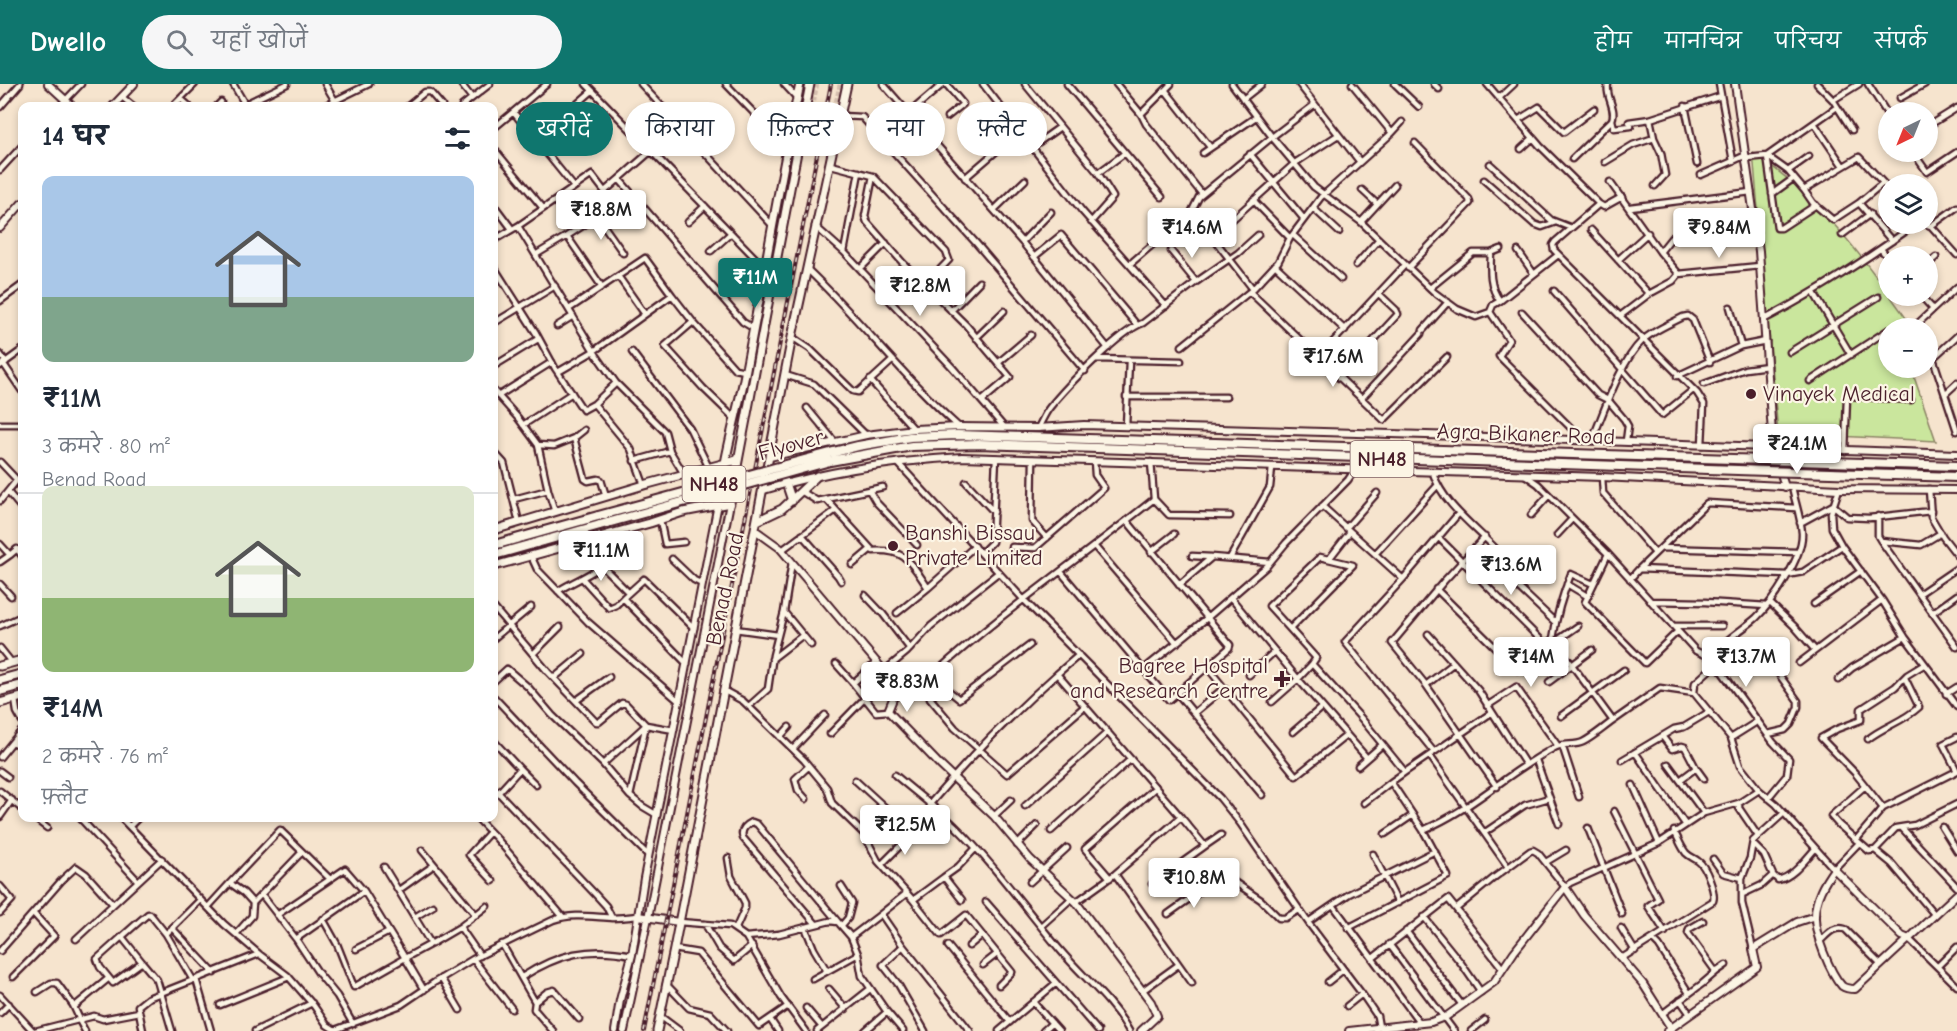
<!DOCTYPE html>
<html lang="hi">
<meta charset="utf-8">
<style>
body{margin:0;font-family:"Comic Neue","Playpen Sans Deva",sans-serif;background:#f6f6f7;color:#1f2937;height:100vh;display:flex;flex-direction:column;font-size:22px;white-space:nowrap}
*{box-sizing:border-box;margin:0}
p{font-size:20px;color:#747a83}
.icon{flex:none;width:33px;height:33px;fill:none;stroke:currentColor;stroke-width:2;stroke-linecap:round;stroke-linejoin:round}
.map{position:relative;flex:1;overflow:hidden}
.side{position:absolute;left:18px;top:18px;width:480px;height:720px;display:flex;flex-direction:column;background:#fff;border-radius:12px;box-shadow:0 3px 9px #0003}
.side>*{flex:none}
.banner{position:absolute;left:516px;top:18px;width:570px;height:54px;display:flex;gap:12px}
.needle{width:39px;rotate:223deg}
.buttons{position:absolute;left:1878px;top:18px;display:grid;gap:12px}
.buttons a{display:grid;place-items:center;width:60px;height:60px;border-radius:50%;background:#fff;box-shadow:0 3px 9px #0003;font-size:30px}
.price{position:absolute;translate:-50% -51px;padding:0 14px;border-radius:6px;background:#fff;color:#222;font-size:20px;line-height:39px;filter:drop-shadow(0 2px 3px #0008)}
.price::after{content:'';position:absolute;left:50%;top:36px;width:18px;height:14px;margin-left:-9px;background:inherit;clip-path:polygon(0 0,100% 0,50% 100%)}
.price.active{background:#0f766e;color:#fff}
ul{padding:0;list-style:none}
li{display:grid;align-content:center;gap:12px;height:318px;padding:0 24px}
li+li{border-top:2px solid #e0e1e3}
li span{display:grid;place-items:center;height:186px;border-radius:12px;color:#555}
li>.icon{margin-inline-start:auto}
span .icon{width:108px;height:108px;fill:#fffc;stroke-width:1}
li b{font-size:26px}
h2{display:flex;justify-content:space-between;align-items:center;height:72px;padding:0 24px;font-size:26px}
.chip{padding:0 21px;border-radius:27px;background:#fff;box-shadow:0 3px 9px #0003;font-size:21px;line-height:54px}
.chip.active{background:#0f766e;color:#fff}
header{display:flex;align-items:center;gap:36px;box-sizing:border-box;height:84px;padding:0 30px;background:#0f766e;color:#fff}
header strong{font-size:28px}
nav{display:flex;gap:33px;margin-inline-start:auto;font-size:21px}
.search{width:420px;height:54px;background:#f6f6f7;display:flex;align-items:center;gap:15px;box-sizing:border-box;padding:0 21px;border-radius:33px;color:#747a83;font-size:22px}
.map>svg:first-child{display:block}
</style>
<header>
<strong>Dwello</strong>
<div class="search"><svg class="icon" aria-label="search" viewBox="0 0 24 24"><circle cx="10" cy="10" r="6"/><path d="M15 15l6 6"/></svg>यहाँ खोजें</div>
<nav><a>होम</a><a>मानचित्र</a><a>परिचय</a><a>संपर्क</a></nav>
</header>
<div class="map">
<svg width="1957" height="947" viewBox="0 0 1957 947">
<rect width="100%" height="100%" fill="#f6e4ce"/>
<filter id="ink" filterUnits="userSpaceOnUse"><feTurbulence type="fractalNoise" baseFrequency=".0167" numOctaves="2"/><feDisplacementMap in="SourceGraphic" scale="12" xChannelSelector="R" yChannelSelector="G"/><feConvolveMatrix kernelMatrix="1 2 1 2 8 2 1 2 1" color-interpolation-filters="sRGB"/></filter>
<g filter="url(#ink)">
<path fill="#cae69d" stroke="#8a8264" stroke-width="1.5" d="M1753,69C1820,112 1869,181 1913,244H1888V284H1911L1936,357L1778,349Z"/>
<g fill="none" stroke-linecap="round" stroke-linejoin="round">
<path stroke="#d4bdad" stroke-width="4.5" stroke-dasharray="4.5 2" stroke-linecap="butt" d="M817,0L809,42L829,50L840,0"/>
<g stroke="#4a1f2b" stroke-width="9">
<path id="minor" d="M233,0L246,22
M325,0L338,22
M461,0L472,14
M586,0L764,183
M641,0L772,141
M726,0L787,63
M784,0L797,14
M883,0L1022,158L1108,264
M946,0L963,20L947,33
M983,0L1082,127L1166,222
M1025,0L1098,89L1125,69
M1067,0L1162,113
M1116,0L1141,30
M1171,0L1141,30L1146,40L1202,110
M1232,0L1272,53L1314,103L1361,138L1434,208L1457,225L1476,233L1490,228L1509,256L1499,272L1583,356
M1352,0L1392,49L1360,78
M1395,0L1419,23
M1434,0L1439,5
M1487,0L1540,62L1599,120L1555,158L1553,161L1554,166L1620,232L1649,210
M1719,0L1733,77L1746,71
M1817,0L1833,16L1852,46
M1868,0L1888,31
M1166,7L1210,63
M122,13L133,22
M1499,14L1514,0
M1900,14L1925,0
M181,15L189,22
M1243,15L1262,0
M1833,16L1859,0
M245,20L287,0
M60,22L81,0
M173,22L195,0
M217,22L221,18
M324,22L369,0
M408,22L425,8H430L442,22
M462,22L490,0
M1685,22L1697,80
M0,23L20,0
M514,29L574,103
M909,29L943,0
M840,32L862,33L976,159L1085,287
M1518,36L1539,23L1564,48L1594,25
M1612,36L1614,44L1631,42
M1629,38L1650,35
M1814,39L1843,82
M552,42L592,7
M1928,42L1957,24
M494,44L547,0
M1392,49L1402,38
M1654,54L1661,69L1665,91L1655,102
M1032,63L1060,43
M494,65L543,124
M1521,65L1533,54
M1913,68L1927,88L1957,68
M1203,69L1256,33
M1250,70L1304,135
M1767,72L1788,87L1804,106L1859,73L1888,104
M1767,72L1777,144H1781L1816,121
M1747,74L1767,72L1837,23
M1572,75L1612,36C1617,24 1605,13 1608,0
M1605,78L1633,61L1654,54L1650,35L1721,12
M1490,80L1551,136L1569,143
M831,81L873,92L946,168L949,176L925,201
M0,86L22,62
M1788,87L1809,72
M1701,91L1733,77
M873,92L865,132L867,138L903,179L966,241L1010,293L983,316
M965,94L1007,58L989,37
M619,95L651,67
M1484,96L1534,140L1542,143L1556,138
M1362,106L1377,120
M1804,106L1813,119L1833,136L1859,119L1883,99
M605,107L619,95L743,238L753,244
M1772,110L1794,94
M1253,116L1290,154
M1859,119L1892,157
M1599,120L1604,123L1622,113
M494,121L512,145
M1630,123L1751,108
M1313,124L1339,148
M994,126L1025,96
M597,132L623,169
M688,138L705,122
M1091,138L1113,113L1098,89
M1361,138L1395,101
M1925,140L1931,142L1957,171
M518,142L592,91L615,121L567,152
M815,142L844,168L952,283L1004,343
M1931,142L1957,123
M1591,146L1649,210L1673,197L1679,190L1660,168L1610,98
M1293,151L1341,195
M1842,151L1870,130
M1213,153L1295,79L1338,51
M494,156L518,142L597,272L616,299L594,320L583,326L555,284L536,249L494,183
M1022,158L1051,128
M1881,165L1888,174
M711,167L731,149
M1171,167L1196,198
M1518,167L1534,190
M844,168L859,88
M1660,168L1672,153L1756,144
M537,170L567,152L602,203
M1034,173L1061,151L1137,241
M1618,176L1648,149
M1130,180L1159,155
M1928,180L1936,173
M1275,181L1345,246
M1356,181L1379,155
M1408,184L1470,119L1469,115L1415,59
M807,185C860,235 904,294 959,343
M860,185L886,159
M1679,190L1760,182
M618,192L644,229
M1430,204L1473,169H1491L1501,165
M1253,205L1278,178L1290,154L1321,113L1360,78L1299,0
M1554,207L1662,331L1693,306
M1250,208L1384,336L1447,273
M1814,209L1851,271
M720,211L757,177
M1921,212L1933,225
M0,217L22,201
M1500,217L1558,171
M1730,223L1741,262
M569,225L645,174L672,211
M951,227L979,198
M1490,228L1493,221L1500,217C1489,203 1490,186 1491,169
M1522,228L1598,311L1608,316L1624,335L1628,342L1626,357
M1620,232L1697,309L1704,320L1702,361
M1765,235C1818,207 1867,175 1916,140
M494,239L555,202
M557,242L573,232
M1913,244L1957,203
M1423,246L1448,218
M792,253L810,265L853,307L858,308L893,276
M976,254L1004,227
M1182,262L1253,205L1192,127L1199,113L1272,53L1314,21
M1928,266L1933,274L1957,347
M632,268L690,345L709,384
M1790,268L1878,213
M0,270L6,278
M1318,274L1405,181
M1933,274L1957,252
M1096,275L1181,277
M3,279L22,307
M998,279L1031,251
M0,282L22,266
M494,282L538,255
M558,288L594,267L672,211L693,238
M785,291L814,300L866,351
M1677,292L1741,262L1766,257
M1339,294L1398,230L1396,226L1379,210
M870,296L914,345
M1810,297L1888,246
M616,299L665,348L670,367L684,390
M1704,300L1745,285L1768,282
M494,307L518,334L538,361L548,406
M1945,310L1957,299
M498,312L552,278
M1126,313H1226
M1361,315L1421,250
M594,320L631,365L644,401
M807,324L835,358
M734,334L703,304L665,262L693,238L735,285L745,287
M0,340H22
M523,341L572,309
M1126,342L1129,277
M1038,344C1042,337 1045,329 1050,323C1066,303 1121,246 1143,239L1196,198L1238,169L1258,151
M574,354L584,346
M1592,356C1604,328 1620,278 1642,257C1652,247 1670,240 1683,233L1688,232L1693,236L1710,278
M538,361L554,362L574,354L585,395L588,397L598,395L601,396L606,412
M1845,367L1847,313L1849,312L1911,316
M494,368L504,379L519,438
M1033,375L1032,437L1047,454
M634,377L670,367
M0,378L17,396L0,417
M897,378L1024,516L1220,714L1240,739L1310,841L1362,910L1377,932L1379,943
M1433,389C1443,420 1474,442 1496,465
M1525,391L1538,400L1608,470L1696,567L1712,574L1773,658L1789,675L1787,691L1768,714
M1602,393L1603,409L1655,469
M966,398L994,428
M1839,405L1831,429L1832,444L1842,462L1882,516L1905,553L1957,623
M1929,405L1931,433L1943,453L1957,471
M869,406L883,403
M801,407L817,417L869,406L876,418L917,461
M8,408L22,425
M514,415L548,406L555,428
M826,415L873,467C907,465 911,479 928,504L975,462
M1154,415L1169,431L1230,432
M1322,422L1403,495L1459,429
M1531,431L1549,411
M1878,432V452L1881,457L1921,461L1941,449
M660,436L665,460L684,458
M1800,439L1833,421L1847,433L1869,434L1931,427
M1346,444L1377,409
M802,451L838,492L841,497
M1557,451L1572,435
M1485,453L1444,497L1392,559L1426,601L1497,703
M1439,454L1545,560L1553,555C1556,533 1562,512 1571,490L1593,500
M1881,457L1957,563
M0,460L10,471L17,465L22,472
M1012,463L1035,464L1104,404L1095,391L1094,377
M1095,463L1177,559
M1661,464L1797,468
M782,466L836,426
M1151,468L1174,450
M981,469L992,458L996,374
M1375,470L1437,402
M1608,470L1585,518L1645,579L1678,547
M531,472L537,485L588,538L680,618
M1192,472L1212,473
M1230,474L1270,403L1272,384
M672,475L694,496L702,500
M1329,475L1350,448
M0,478L10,471
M792,478L784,528L811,561
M601,481L628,508
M852,481L871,465
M1467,482L1497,484L1501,487L1555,538
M1639,485L1707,419L1796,424
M1061,488L1169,616L1229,564L1230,561L1127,437
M582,494L609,524L616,521L623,514
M1403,495L1345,558L1434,668
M1630,495L1639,485L1787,491L1803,488L1842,462
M0,500L11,512
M1567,500L1587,512
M1179,501L1212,473L1270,478
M1436,505L1518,586L1545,560
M558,507C573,497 606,485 613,469C615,463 614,455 613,450
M1919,510L1957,484
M865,511L883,530L910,565
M1231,514L1298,595L1312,580L1361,634L1405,688L1391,698L1423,746C1472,726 1509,687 1556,663C1564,659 1575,662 1583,658C1593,653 1603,644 1613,637L1553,555
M1650,517L1705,518L1767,522
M1770,519L1794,542L1815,566
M1814,520L1861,487
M494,524L548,588L596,638H599L622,619L626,620L646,641L674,646
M897,529L928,504
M1932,529L1957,511
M0,542L22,532
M1673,542H1722
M735,545L778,551
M1290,545L1269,522L1320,473L1353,481L1290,545L1316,574L1312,580
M1428,550L1478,606L1526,681
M494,554L531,523
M1555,558L1578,542
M0,564L12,579
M533,570L560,543
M1712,574C1723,556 1740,548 1756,534C1773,518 1803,473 1802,449C1801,434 1795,418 1792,403
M772,575L803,551
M877,578L853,599L876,628L888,627
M1799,579L1882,516
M687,580L623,514L644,495L694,544
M836,580L853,599
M1716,580L1695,599L1694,609L1731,654L1740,682L1759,706L1776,720L1834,785L1859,759
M1207,583L1296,692L1347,651
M1144,585L1207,534L1267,482L1286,459L1348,396L1354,387
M884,587L907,568L931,542L999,488
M1249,591L1275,567
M554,594L583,570
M1838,596L1852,584L1905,553
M494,597L507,585L528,603L552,631L603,680L630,712
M1549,598L1592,566
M1426,601L1454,579
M944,603L959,615L1030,561
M723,606L743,617L804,676L827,704L832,719L864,750L878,777L913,816L944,793L962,816
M1177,609L1262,711
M1946,610L1957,603
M494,613L575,699L648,771
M15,615L17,628L22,637
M577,616L609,593
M1272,618L1298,595L1367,674
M749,622L768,605L773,571L784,528
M1085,622L1007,690L955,644L930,614L944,603L936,588C1005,526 1082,473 1154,415L1151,378
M1487,622L1516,603L1558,662
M1194,629L1224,604
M1561,632L1624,586
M1613,637L1660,604L1694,609
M646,641L630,712L642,722L657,731
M22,646L13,657L22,665
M1293,648L1322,623
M830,650L865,614
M1768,650L1785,646L1791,640L1798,623V617L1778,589
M1662,652L1672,665L1682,662L1685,663L1696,684L1704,695
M780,653L789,643
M1957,653L1943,660L1957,687
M1731,654L1758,637
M1868,655C1884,642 1903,638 1919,623L1905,594
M494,657L520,685L499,708
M1562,661L1579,713
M793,665L825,631
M1635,668L1685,740
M1430,672L1508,783
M0,673L13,657
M1536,676L1559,740
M1622,676L1674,645L1684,643L1709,628
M603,680L646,641
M1668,680L1704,729
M1358,682L1382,661
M520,685L536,701
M0,687L8,693
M1405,688L1491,629
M895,691C915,708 936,724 955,742C994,780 1026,826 1061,867C1084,894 1112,916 1129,947
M855,696L913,749L882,780
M1680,696L1696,684
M1633,701L1659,759
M1865,702L1831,732L1838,740L1869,767L1875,766L1892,780L1935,831
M494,704L595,810L606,822L612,834
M0,707L22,725
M806,715L798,706L795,695L809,682
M1364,719L1391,698
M1739,719V724L1758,752
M929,721C969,674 1011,631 1057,590
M1025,722L1108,648
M1883,724L1855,689L1821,654L1837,645L1861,636V625L1895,603L1907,591L1925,580
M1614,727L1658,815L1648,822L1665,848
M994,732L1011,716
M0,733L12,716
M34,734L47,744
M80,734L138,797
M121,734L224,840L259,870L287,891L314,922L327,941L335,946L401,921L435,898L473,875L553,836C573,829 592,833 613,834C621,834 629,833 638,832
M477,734L497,755L563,833
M130,742L138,734
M1942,743L1957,767
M1588,744L1622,830
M1902,744L1957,803
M1051,747L1131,675
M490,748L469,771L493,797
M1484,749L1525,721L1549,714
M1385,750L1413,731
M1856,756L1883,724L1957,687
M867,757L892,730
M1753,760L1764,771L1773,791
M1017,761L1037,741
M1205,762L1221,751
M422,766L476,831
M1875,766L1896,744L1915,741L1957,720
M1373,770L1398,819
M728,774L731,792L745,819V824L736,844
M1187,775L1206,802
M1713,775L1723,789L1742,794
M1546,778L1566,766
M384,783L431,860L460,843
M1115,790L1192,899
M944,793L958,783L976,764
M1110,794L1085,765L1156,703
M1030,798L1067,764
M230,799L280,746L329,794
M1152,800L1205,762L1181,733
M0,802L12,816L0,829
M841,802L852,819L848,834L842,841
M399,806L434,781
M1743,810L1762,801L1773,791L1778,796C1793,793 1805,776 1815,765
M262,811L296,855L319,890L337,912L353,940
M913,816L941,851L966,831L1012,888L999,901
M986,818L1098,947
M1076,818L1115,790L1181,733L1057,590L1079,571
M253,819L302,768
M1333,821L1420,939
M209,822L230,799L244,809L253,819L252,832L236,850
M881,830L907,809
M1168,830L1220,793H1227L1261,816L1279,834H1285L1299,826
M277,831L345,785L364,807L405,874L431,860
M415,833L433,822
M1424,833L1461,879L1481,908
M323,835L337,860L354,903L405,874L424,906
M679,838L730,842L746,853L779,850L830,837L838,838L851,853L858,870L862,892L887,928L865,947
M1308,838L1349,810L1435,767
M705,840L719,864L734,877L752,862
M816,840L743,754C740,746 746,741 752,738L757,740L838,838
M1041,842L1072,814
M805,843L814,865L827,887
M172,844L214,889
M1348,844L1448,792L1423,746
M1621,844L1635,867
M1406,847L1462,921
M166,850L193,896
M122,853L142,878L113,899L100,883L97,875C114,860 130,845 148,830H150L166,850L200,816
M746,853L781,913L806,947
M851,853L881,830L903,862L883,881L898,900L925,947
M76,855L162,775
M296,855L364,807
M1909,855L1957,902
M1653,856L1659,862L1689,909
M1819,858C1828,850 1833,842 1845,845L1881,881
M502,860L535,918L534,925L553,947
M1389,860L1454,947
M903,862L970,947
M948,862L1010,938
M969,862L982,851
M356,865L389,848
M674,865L698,869L759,942L788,922
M1753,865L1742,819V794L1750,774L1753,757L1784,729
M0,867L62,796L76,783L86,790L112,819
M480,872L460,843L487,822
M1373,874L1448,815L1456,825
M1622,874L1713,817C1716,809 1706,782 1698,777C1694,774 1690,773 1686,769C1681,763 1678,754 1674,747
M473,875L512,925
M142,878L157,896L172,947
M983,881L997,870
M1938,882L1957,863
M1503,885L1456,825L1495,793L1530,767L1533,766L1538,769L1565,803L1570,799L1659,759L1704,729L1739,719L1759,706
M1716,888L1726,881
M13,893L54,852L34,830
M522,893C558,870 589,862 632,871
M441,894L460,926
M196,895L211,947
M813,895L858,870
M1328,898L1343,886
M666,900L689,924L710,929L727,947
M829,905L846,925
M1142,907L1178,881
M37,908L51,899H57L73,921L80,936
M0,911L33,947
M1680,916L1690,930
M535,918L547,908L554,906L579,935
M1033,918L1059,947
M220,921L289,893
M1347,922L1362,910
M74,923L109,894
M806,924L822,943
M887,928L903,947
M0,929L9,920
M1662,930L1702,900L1716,888L1688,849L1689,845L1703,837
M660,932L680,947
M770,935L778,947
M79,936L85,947
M35,947L94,932L103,935L139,928
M143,947L138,922L148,914L259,870
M255,947L312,919
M817,947L870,905
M999,947L1056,899
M1043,947L1052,939
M1471,947L1485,936"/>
</g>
<g stroke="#4a1f2b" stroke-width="10">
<path id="tertiary" d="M48,0L72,22
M1735,0L1759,167L1773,363L1785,403
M113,22L134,0
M0,144L22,119
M770,373L866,351L914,345L959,343L1038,344L1084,341L1460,352L1957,370
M764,406C829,386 894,377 962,373L1602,393L1839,405L1957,406
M755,446L780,464L884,587L897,605L888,627L940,681L994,732L1030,775L1076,818L1151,918L1157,932L1141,947
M638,832L679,838
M1909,855L1902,852L1834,785C1824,799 1815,814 1815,832C1814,849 1830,889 1842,902C1846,905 1850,905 1855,905L1957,810
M615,947L620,916L632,871L644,794L718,420
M624,947L648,834L730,419
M1349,947L1431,938L1447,932L1494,898L1514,868L1565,803L1584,831L1643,900L1671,944
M1667,947L1757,883L1753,865L1797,838L1815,832"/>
</g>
<g stroke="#4a1f2b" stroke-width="11">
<path id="secondary" d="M779,388L786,399L792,417
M718,420C723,379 734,340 743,300C763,200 779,100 800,0
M757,437L782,425L817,392
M494,446L644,401L737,376
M494,482L650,439L683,428L730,419L810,0
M0,582L22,576
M0,619L22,613
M657,947L674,865L792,253L847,0"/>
</g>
<g stroke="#4a1f2b" stroke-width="12">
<path id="trunk" d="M830,369L858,362L910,353L957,351L1765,376
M830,377L912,362L978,360L1767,387
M1799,377L1957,382
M1798,388L1957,393
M494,461L598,432
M494,471L600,441
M0,596L22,590
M0,607L22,601"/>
</g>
<use href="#minor" stroke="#fcf5e5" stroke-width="4.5"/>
<use href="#tertiary" stroke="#fcf5e5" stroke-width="6"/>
<use href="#secondary" stroke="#fcf5e5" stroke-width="7"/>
<use href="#trunk" stroke="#fcf5e5" stroke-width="8"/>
<g stroke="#4a1f2b" stroke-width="4">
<path id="rail" d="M644,947L831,0"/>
</g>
<use href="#rail" stroke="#fcf5e5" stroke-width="1.5" stroke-dasharray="4.5" stroke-linecap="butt"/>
<g stroke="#4a1f2b" stroke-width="12" stroke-linecap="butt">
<path id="trunk-bridge" d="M1765,376L1799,377
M1767,387L1798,388
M598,432L830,369
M600,441L830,377"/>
</g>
<use href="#trunk-bridge" stroke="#fcf5e5" stroke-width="8"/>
</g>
</g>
<g fill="#4a1f2b" stroke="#fcf5e5" stroke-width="2">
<circle cx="1751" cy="310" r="6"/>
<circle cx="893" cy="462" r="6"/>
<path d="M1279 586h6v6h6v6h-6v6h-6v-6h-6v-6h6z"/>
</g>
<g text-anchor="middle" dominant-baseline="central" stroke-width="4.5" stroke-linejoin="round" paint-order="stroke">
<g fill="#fcf5e5" stroke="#7f5f63" stroke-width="1.5">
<rect x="1350.5" y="357" width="63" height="36" rx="4.5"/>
<rect x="682.5" y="382" width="63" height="36" rx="4.5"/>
</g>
<g font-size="21" font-weight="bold" fill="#4a1f2b">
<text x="1382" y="375">NH48</text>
<text x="714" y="400">NH48</text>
</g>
<g font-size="22" fill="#4a1f2b" stroke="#fcf5e5" text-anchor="start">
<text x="1763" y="310">Vinayek Medical</text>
<text x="905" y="449">Banshi Bissau<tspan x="905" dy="25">Private Limited</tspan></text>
<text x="1268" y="582" text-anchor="end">Bagree Hospital<tspan x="1268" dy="25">and Research Centre</tspan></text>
</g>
<g font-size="22" fill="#4a1f2b" stroke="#fcf5e5">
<text transform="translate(1526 350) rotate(2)">Agra Bikaner Road</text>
<text transform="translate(791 361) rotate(-15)">Flyover</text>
<text transform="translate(725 505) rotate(-78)">Benad Road</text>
</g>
</g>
</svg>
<div class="buttons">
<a><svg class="needle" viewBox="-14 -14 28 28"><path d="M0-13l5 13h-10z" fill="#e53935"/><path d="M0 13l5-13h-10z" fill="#747a83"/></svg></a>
<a><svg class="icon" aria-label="layers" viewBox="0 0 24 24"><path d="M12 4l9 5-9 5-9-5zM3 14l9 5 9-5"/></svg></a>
<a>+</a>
<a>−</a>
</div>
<b class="price" style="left:601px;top:157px">₹18.8M</b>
<b class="price" style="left:1192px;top:175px">₹14.6M</b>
<b class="price" style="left:1719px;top:175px">₹9.84M</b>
<b class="price active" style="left:755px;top:225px">₹11M</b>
<b class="price" style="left:920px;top:233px">₹12.8M</b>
<b class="price" style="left:1333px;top:304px">₹17.6M</b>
<b class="price" style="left:1797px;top:391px">₹24.1M</b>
<b class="price" style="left:601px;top:498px">₹11.1M</b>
<b class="price" style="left:1511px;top:512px">₹13.6M</b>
<b class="price" style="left:1531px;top:604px">₹14M</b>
<b class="price" style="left:1746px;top:604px">₹13.7M</b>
<b class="price" style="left:907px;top:629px">₹8.83M</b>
<b class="price" style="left:905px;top:772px">₹12.5M</b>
<b class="price" style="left:1194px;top:825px">₹10.8M</b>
<div class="banner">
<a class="chip active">खरीदें</a>
<a class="chip">किराया</a>
<a class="chip">फ़िल्टर</a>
<a class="chip">नया</a>
<a class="chip">फ़्लैट</a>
</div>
<section class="side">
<h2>14 घर<svg class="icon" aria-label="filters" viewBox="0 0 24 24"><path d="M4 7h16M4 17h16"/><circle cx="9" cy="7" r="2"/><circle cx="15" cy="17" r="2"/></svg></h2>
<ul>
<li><span style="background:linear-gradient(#a9c7e8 65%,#7fa58c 0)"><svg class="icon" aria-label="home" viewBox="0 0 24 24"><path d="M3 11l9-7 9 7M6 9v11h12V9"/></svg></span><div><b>₹11M</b><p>3 कमरे · 80 m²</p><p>Benad Road</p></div></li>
<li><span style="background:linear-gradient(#dfe7d0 60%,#8fb573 0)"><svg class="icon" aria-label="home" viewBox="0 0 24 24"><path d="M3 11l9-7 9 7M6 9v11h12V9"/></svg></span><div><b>₹14M</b><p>2 कमरे · 76 m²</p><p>फ़्लैट</p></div></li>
</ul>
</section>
</div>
